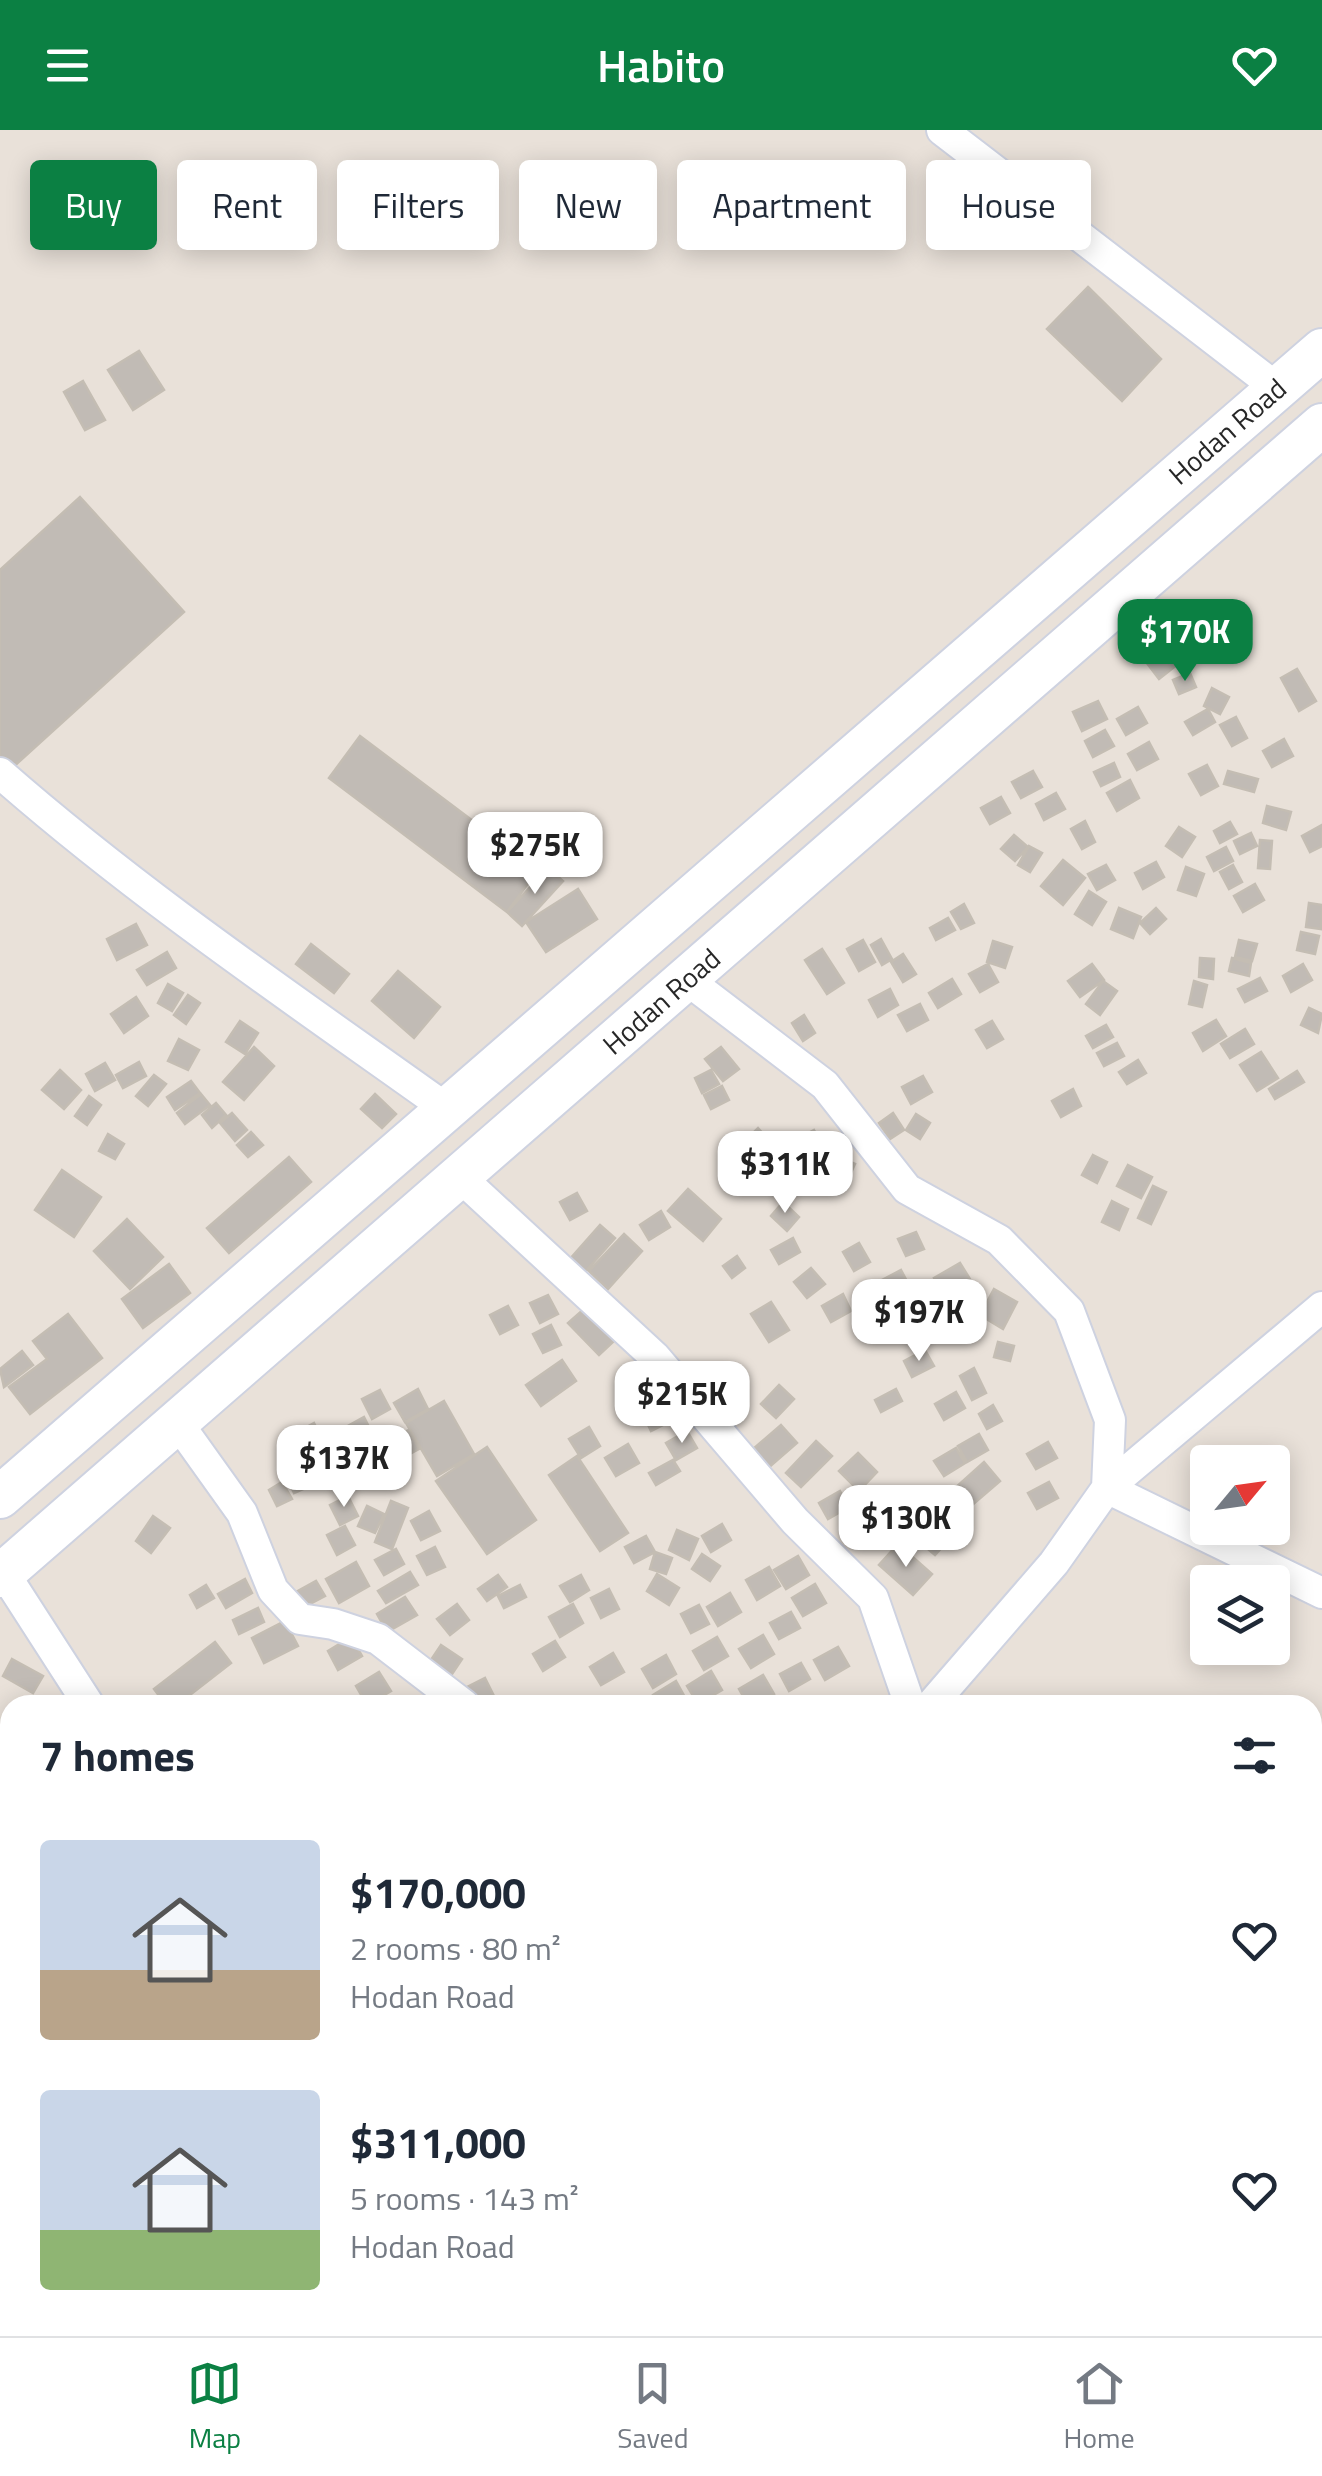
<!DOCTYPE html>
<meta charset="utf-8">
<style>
body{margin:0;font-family:"Titillium Web",sans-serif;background:#f6f6f7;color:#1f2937;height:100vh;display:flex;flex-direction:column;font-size:38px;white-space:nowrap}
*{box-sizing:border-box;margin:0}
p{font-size:32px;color:#747a83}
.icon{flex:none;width:55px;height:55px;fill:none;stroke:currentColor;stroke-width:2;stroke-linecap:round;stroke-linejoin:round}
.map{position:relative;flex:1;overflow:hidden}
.details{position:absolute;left:0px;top:1565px;width:1322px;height:642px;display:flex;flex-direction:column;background:#fff;border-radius:30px 30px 0 0;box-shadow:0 5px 25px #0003}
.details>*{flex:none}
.guide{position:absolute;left:30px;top:30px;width:1262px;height:90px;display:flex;gap:20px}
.needle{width:65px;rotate:61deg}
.buttons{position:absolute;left:1190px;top:1315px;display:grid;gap:20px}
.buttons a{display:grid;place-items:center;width:100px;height:100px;border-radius:10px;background:#fff;box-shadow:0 5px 25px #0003;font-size:50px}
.price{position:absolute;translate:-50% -85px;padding:0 22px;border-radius:20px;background:#fff;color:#222;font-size:32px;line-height:65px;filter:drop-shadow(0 2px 5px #0008)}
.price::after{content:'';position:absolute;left:50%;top:60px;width:30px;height:22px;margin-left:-15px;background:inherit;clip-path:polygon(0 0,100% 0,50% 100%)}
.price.active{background:#0b8043;color:#fff}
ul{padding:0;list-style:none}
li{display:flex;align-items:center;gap:30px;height:250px;padding:0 40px}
li span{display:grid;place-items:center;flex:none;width:280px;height:200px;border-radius:10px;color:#555}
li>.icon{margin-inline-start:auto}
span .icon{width:120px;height:120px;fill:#fffc;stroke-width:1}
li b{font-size:42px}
h2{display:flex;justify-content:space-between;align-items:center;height:120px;padding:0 40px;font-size:42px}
.tag{padding:0 35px;border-radius:10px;background:#fff;box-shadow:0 5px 25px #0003;font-size:35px;line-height:90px}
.tag.active{background:#0b8043;color:#fff}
header{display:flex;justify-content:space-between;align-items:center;height:130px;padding:0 40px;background:#0b8043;color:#fff;font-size:45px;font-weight:600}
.tab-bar{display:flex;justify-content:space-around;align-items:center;height:140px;border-top:2px solid #e0e1e3;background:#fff;font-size:28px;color:#747a83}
.tab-bar a{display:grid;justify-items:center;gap:5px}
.tab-bar .active{color:#0b8043}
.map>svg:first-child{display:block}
</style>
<header><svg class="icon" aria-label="menu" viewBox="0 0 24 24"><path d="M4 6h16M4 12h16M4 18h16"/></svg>Habito<svg class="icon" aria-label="heart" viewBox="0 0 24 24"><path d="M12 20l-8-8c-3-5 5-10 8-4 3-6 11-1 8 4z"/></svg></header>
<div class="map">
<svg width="1322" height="2206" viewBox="0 0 1322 2206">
<rect width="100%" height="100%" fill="#e9e1d9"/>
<path fill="#c1bbb5" stroke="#c4bdb3" stroke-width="2.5" d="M282,39L305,66L271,96L248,69Z
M1088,157L1161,229L1122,271L1047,199Z
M139,221L164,260L133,280L108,240Z
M83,251L105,290L85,300L64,262Z
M80,367L184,482L11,639L0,627V440Z
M1205,474L1219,487L1202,505L1188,492Z
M1166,509L1183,530L1159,549L1143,528Z
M1297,539L1316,571L1299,581L1281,548Z
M1190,543L1196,557L1179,564L1173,550Z
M1212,558L1229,567L1220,584L1204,576Z
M1098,571L1107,589L1082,601L1073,582Z
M1138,577L1147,593L1126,605L1117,589Z
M1208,579L1215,592L1193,605L1185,592Z
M1236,587L1247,608L1232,616L1220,595Z
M1105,600L1114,616L1093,627L1085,611Z
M360,606L538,740L507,782L329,648Z
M1284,609L1293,626L1272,637L1263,621Z
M1149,612L1158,629L1137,640L1128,624Z
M1114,633L1120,647L1101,656L1094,642Z
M1207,635L1218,656L1201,665L1189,644Z
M1033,641L1042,657L1021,668L1012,652Z
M1228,641L1258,649L1254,662L1224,654Z
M1130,650L1139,668L1117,681L1107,663Z
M1056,663L1065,679L1044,690L1036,674Z
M1001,667L1010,683L990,694L981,678Z
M1267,676L1291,682L1286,700L1263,693Z
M1085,691L1095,712L1082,719L1071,699Z
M1230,692L1237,704L1220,713L1214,701Z
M1322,695V716L1310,722L1302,706Z
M1179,697L1195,707L1182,727L1166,716Z
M1251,703L1257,716L1240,724L1234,711Z
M1014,705L1028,717L1015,731L1001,719Z
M1260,710L1272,711L1270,739L1258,738Z
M1029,716L1042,723L1030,742L1018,735Z
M1226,717L1233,731L1214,741L1207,727Z
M1063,730L1085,748L1063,775L1041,756Z
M1156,732L1164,747L1143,759L1135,743Z
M1106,735L1115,750L1097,760L1088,744Z
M1233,735L1242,752L1229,759L1220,742Z
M1186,737L1204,744L1196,766L1178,760Z
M548,738L563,751L522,796L507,782Z
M1255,754L1264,770L1243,782L1234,766Z
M578,759L597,789L546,822L526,792Z
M1089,761L1106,772L1092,795L1075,784Z
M1309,773L1322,775L1321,799L1306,797Z
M964,774L974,793L961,799L951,782Z
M1119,778L1141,787L1133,808L1111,799Z
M1156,778L1166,789L1150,804L1140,793Z
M948,788L955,800L936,810L930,798Z
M136,794L147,815L117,830L107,809Z
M1301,802L1319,806L1315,824L1297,820Z
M881,809L892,829L882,835L871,815Z
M863,810L875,832L859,841L847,819Z
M1239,810L1257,814L1252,831L1235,827Z
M993,811L1012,817L1005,838L987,832Z
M311,814L349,844L334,863L296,834Z
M822,819L844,853L827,864L805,830Z
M167,822L176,838L147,855L137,840Z
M903,824L916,844L903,852L891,832Z
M1200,828L1214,829L1213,849L1199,847Z
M1232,828L1251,833L1249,846L1229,841Z
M988,834L998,852L980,862L969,844Z
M1092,834L1104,850L1080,867L1068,851Z
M1303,834L1312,850L1291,862L1283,846Z
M398,841L440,877L414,908L372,871Z
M1260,848L1267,861L1245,872L1238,859Z
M952,849L961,864L938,878L929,863Z
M1103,851L1117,861L1100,885L1086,874Z
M1194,851L1207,855L1202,877L1189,874Z
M168,854L183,863L172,881L158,873Z
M890,859L898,875L878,887L869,870Z
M188,865L200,873L186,894L174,885Z
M136,867L148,886L124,903L111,884Z
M920,874L928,890L907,901L898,885Z
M1309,878L1322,884L1318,903L1301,895Z
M804,885L815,903L803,911L792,893Z
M1216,890L1226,906L1203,921L1193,903Z
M240,891L258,903L245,924L226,912Z
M992,891L1003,909L987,918L976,900Z
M1106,895L1113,907L1093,918L1086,906Z
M1245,899L1254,914L1230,928L1221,914Z
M179,909L199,920L188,940L168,931Z
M1117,913L1124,926L1104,936L1097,923Z
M254,917L274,936L244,970L223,952Z
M721,917L739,939L723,951L705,929Z
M1261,922L1278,948L1257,961L1240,935Z
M1138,930L1146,943L1127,954L1119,942Z
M139,932L146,946L123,958L116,945Z
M105,933L115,950L95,961L86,944Z
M60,940L81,960L64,979L42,960Z
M711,940L719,954L702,963L695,948Z
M1297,941L1304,952L1275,969L1269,959Z
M154,945L166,954L148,976L136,966Z
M923,946L932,962L911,974L902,957Z
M191,951L200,963L175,980L167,967Z
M722,956L729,970L711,979L704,965Z
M1073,959L1081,976L1061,987L1052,971Z
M201,964L210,975L185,994L177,983Z
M375,964L396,984L382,998L361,979Z
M89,966L101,975L87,995L75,986Z
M216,973L226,985L212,998L202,985Z
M232,983L247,1000L235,1011L220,993Z
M893,983L904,1000L890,1009L879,993Z
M916,984L930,993L920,1009L906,1000Z
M758,998L773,1015L761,1026L746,1010Z
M814,1000L823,1016L802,1028L794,1011Z
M251,1002L263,1015L248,1027L237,1015Z
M108,1004L124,1014L115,1029L99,1021Z
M776,1018L789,1027L777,1043L764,1034Z
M1093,1025L1107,1032L1097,1053L1082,1045Z
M289,1027L311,1052L229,1123L207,1098Z
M839,1027L855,1034L843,1060L827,1053Z
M1128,1035L1152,1047L1141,1068L1117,1056Z
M62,1040L101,1067L74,1107L35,1080Z
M1153,1056L1166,1062L1151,1094L1138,1088Z
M688,1059L721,1089L703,1111L668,1081Z
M577,1063L587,1081L570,1090L560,1072Z
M1112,1071L1128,1079L1119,1100L1102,1092Z
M783,1072L799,1087L787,1101L771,1086Z
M661,1081L670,1097L649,1110L640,1095Z
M127,1089L163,1127L130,1159L94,1121Z
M600,1095L615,1108L585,1142L570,1129Z
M916,1102L924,1119L906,1126L898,1109Z
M624,1104L642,1121L608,1159L589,1141Z
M793,1108L800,1122L779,1134L771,1120Z
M859,1113L870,1132L854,1141L843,1122Z
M737,1126L745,1138L732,1148L723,1136Z
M960,1133L970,1149L943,1165L934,1148Z
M169,1134L190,1163L143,1198L122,1169Z
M811,1138L825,1154L807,1168L794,1152Z
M901,1140L911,1159L893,1169L882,1150Z
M994,1159L1017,1172L1003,1199L980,1185Z
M843,1164L851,1181L831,1192L822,1176Z
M548,1165L558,1184L540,1193L530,1173Z
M771,1172L789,1200L769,1212L751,1184Z
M508,1176L518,1195L500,1204L490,1185Z
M584,1179L614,1211L599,1225L568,1193Z
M904,1179L930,1196L918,1216L891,1201Z
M964,1183L973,1199L952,1210L943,1194Z
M68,1184L102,1228L30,1284L9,1257L47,1229L33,1211Z
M551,1195L561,1215L543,1223L533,1204Z
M998,1212L1014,1216L1010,1231L994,1227Z
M925,1220L934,1236L912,1247L904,1231Z
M22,1221L33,1235L4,1257L0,1239Z
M562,1230L576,1251L541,1276L526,1255Z
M974,1238L986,1263L972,1270L960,1246Z
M779,1255L794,1269L776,1288L761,1274Z
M418,1259L428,1279L405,1292L394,1273Z
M896,1259L902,1271L881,1282L875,1270Z
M380,1260L390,1279L372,1289L362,1269Z
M956,1262L965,1278L944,1290L935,1274Z
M444,1271L474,1324L437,1346L406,1293Z
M669,1272L677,1288L651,1301L643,1284Z
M993,1275L1002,1291L987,1299L979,1284Z
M364,1287L374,1307L356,1316L346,1297Z
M314,1293L324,1313L306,1322L296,1303Z
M781,1295L797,1313L767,1339L752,1320Z
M589,1297L600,1316L581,1328L569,1309Z
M409,1300L419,1319L400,1329L390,1309Z
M687,1301L697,1318L676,1330L666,1313Z
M979,1304L988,1320L967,1332L958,1316Z
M816,1311L832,1326L801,1357L786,1343Z
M1048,1312L1057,1328L1036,1339L1027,1324Z
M628,1314L639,1333L616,1346L605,1328Z
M487,1317L536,1390L487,1424L436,1351Z
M956,1318L965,1333L944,1346L934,1331Z
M858,1323L877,1342L859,1361L839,1341Z
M339,1325L349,1344L330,1354L321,1334Z
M577,1326L628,1403L600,1421L549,1345Z
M673,1330L680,1341L656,1355L649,1343Z
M984,1332L1000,1351L971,1376L955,1358Z
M306,1341L312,1355L294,1363L288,1350Z
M282,1352L292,1369L277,1376L269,1360Z
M1049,1352L1058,1368L1037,1379L1028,1363Z
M840,1361L849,1377L828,1389L819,1373Z
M348,1366L358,1386L340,1395L330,1375Z
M391,1371L408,1378L392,1419L375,1412Z
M920,1374L954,1404L935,1425L901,1396Z
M367,1376L384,1384L375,1403L358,1396Z
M429,1381L440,1401L421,1410L411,1391Z
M153,1386L170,1398L151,1423L136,1411Z
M722,1394L731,1410L711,1422L702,1406Z
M345,1396L355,1415L337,1425L327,1405Z
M677,1400L698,1409L689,1430L669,1420Z
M646,1406L655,1422L634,1433L625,1417Z
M898,1414L932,1444L913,1465L879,1435Z
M435,1417L445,1437L427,1445L417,1426Z
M396,1419L404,1434L384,1445L375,1430Z
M655,1422L672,1428L666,1444L650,1439Z
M702,1424L720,1436L710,1451L692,1439Z
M798,1426L809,1445L786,1459L774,1440Z
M356,1432L369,1456L339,1473L326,1449Z
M769,1437L780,1456L757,1470L746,1450Z
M410,1442L418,1455L386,1473L378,1461Z
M657,1444L679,1458L669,1475L647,1461Z
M498,1445L507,1457L487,1471L478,1459Z
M581,1445L589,1460L570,1472L560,1456Z
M245,1449L252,1463L226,1478L218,1464Z
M316,1451L325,1466L304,1477L296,1462Z
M815,1454L826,1473L803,1486L792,1468Z
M206,1455L214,1468L197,1478L190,1465Z
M520,1455L526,1467L504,1478L498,1466Z
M609,1459L619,1479L601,1488L591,1468Z
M730,1463L741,1482L718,1496L707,1477Z
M405,1467L417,1485L387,1502L377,1484Z
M457,1474L469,1490L450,1505L437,1489Z
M573,1474L583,1493L560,1507L549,1487Z
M699,1475L709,1494L691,1503L681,1484Z
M258,1478L264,1492L239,1504L233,1490Z
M791,1482L800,1498L779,1509L770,1493Z
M285,1491L298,1516L264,1533L252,1508Z
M763,1505L774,1524L751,1538L739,1519Z
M351,1507L362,1526L338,1540L328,1521Z
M717,1507L728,1526L704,1540L693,1521Z
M555,1511L565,1527L543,1541L533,1524Z
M215,1512L231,1533L177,1575H166L154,1559Z
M441,1515L462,1529L450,1547L429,1533Z
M838,1517L849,1536L825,1550L814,1530Z
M613,1523L624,1542L601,1555L590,1537Z
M666,1525L676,1544L653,1558L642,1539Z
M12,1529L43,1546L33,1563L3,1546Z
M801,1533L810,1549L789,1561L780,1544Z
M711,1541L722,1560L698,1574L687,1556Z
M379,1542L391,1561L367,1575L356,1556Z
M763,1545L774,1564L748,1575L739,1559Z
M485,1548L495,1568L475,1575L467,1557Z
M676,1551L687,1571L658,1575L653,1565Z
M729,2198H788L795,2206H737Z"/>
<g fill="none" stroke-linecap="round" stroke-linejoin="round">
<g stroke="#ced2e0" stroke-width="34">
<path id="street" d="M942,0L1277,258
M0,643C139,765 296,871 447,979
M686,849L825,955L907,1059L999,1110L1069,1181L1110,1290L1107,1358L1054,1433L931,1575
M459,1046L655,1227L795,1391L873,1468L910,1575
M1322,1177L1107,1358L1322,1463
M177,1292L242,1383L273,1460L300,1489L333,1494L378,1509L464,1575
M4,1443L89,1575
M265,2206L273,2198"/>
</g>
<g stroke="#ced2e0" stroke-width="46">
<path id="secondary" d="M0,1367L1322,220
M0,1446L1322,295"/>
</g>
<use href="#street" stroke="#fff" stroke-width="30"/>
<use href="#secondary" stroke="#fff" stroke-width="42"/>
</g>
<g text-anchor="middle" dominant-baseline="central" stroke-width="10" stroke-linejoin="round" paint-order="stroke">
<g font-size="28" fill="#272727" stroke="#fff">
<text transform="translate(1227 301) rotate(-41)">Hodan Road</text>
<text transform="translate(661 871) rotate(-41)">Hodan Road</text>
</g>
</g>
</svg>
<div class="buttons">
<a><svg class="needle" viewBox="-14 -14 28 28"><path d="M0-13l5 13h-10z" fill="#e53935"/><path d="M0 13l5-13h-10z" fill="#747a83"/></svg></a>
<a><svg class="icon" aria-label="layers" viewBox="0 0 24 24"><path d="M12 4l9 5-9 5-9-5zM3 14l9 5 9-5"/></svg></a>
</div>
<b class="price active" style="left:1185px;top:554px">$170K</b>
<b class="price" style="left:535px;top:767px">$275K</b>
<b class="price" style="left:785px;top:1086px">$311K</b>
<b class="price" style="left:919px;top:1234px">$197K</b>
<b class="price" style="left:682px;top:1316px">$215K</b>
<b class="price" style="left:344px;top:1380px">$137K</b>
<b class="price" style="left:906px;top:1440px">$130K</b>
<div class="guide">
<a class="tag active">Buy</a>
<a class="tag">Rent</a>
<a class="tag">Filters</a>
<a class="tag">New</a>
<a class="tag">Apartment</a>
<a class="tag">House</a>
</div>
<section class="details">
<h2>7 homes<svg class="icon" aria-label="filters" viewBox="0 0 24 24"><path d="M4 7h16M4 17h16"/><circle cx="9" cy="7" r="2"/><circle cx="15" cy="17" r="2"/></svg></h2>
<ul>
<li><span style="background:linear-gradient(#c9d6e8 65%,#b9a48a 0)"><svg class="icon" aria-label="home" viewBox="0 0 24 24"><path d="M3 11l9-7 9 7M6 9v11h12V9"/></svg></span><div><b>$170,000</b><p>2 rooms · 80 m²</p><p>Hodan Road</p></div><svg class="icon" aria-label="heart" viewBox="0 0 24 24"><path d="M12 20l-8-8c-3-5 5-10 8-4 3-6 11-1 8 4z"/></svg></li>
<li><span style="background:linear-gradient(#c9d6e8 70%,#8fb573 0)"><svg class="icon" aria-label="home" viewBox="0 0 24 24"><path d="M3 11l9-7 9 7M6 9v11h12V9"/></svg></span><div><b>$311,000</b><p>5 rooms · 143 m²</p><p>Hodan Road</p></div><svg class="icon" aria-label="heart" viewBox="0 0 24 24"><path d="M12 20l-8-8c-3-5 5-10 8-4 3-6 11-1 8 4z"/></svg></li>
</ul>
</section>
</div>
<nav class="tab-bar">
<a class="active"><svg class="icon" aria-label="map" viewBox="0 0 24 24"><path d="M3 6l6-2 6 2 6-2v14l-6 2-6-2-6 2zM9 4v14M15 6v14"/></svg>Map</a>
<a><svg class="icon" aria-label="saved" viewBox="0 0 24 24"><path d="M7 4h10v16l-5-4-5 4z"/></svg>Saved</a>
<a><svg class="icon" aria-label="home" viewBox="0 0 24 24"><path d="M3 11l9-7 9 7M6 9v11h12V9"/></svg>Home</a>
</nav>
